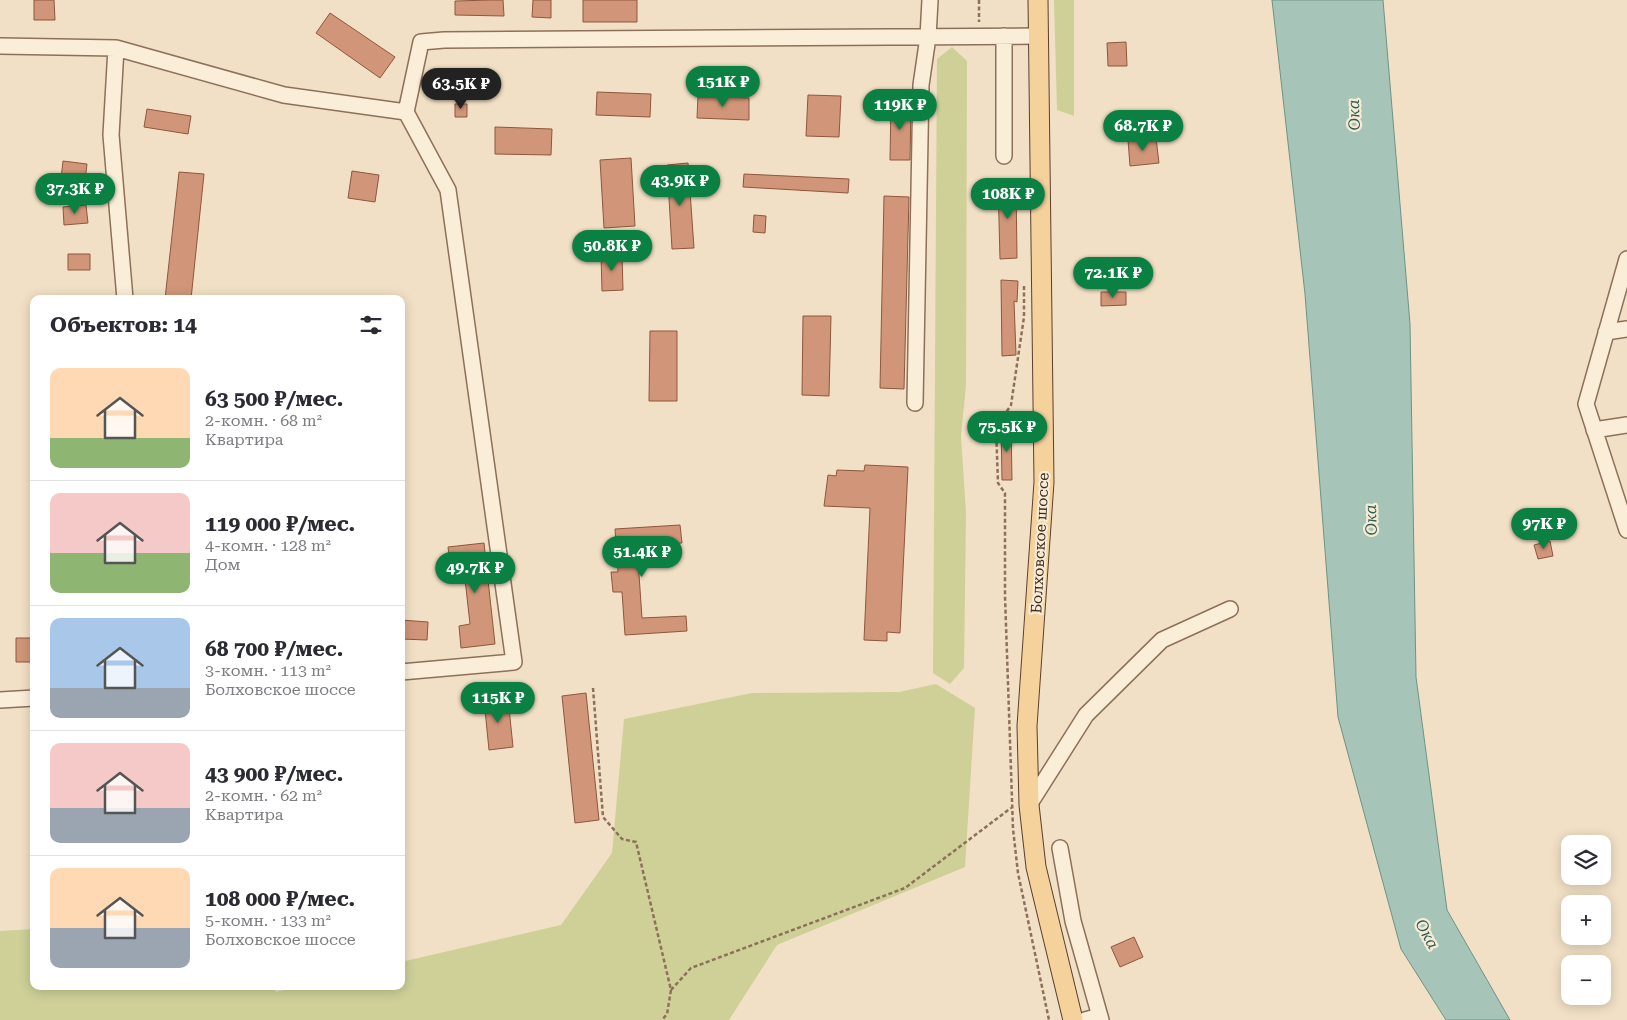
<!DOCTYPE html>
<html lang="ru">
<meta charset="utf-8">
<style>
body{margin:0;font-family:"Roboto Serif",serif;background:#f7f7f7;color:#2b2b33;height:100vh;display:flex;flex-direction:column;font-size:19px;white-space:nowrap}
*{box-sizing:border-box;margin:0}
p{font-size:16px;color:#7c7c81}
.icon{flex:none;width:28px;height:28px;fill:none;stroke:currentColor;stroke-width:2;stroke-linecap:round;stroke-linejoin:round}
.map{position:relative;flex:1;overflow:hidden}
.sheet{position:absolute;left:30px;top:295px;width:375px;height:695px;display:flex;flex-direction:column;background:#fff;border-radius:10px;box-shadow:0 2px 12px #0003}
.sheet>*{flex:none}
.tools{position:absolute;left:1561px;top:835px;display:grid;gap:10px}
.tools a{display:grid;place-items:center;width:50px;height:50px;border-radius:10px;background:#fff;box-shadow:0 2px 12px #0003;font-size:25px}
.price{position:absolute;translate:-50% -42px;padding:0 11px;border-radius:18px;background:#0b8043;color:#fff;font-size:16px;line-height:32px;filter:drop-shadow(0 1px 2px #0008)}
.price::after{content:'';position:absolute;left:50%;top:30px;width:15px;height:11px;margin-left:-8px;background:inherit;clip-path:polygon(0 0,100% 0,50% 100%)}
.price.active{background:#222;color:#fff}
ul{padding:0;list-style:none}
li{display:flex;align-items:center;gap:15px;height:125px;padding:0 20px}
li+li{border-top:1px solid #e1e1e2}
li span{display:grid;place-items:center;flex:none;width:140px;height:100px;border-radius:10px;color:#555}
li>.icon{margin-inline-start:auto}
span .icon{width:60px;height:60px;fill:#fffc;stroke-width:1}
li b{font-size:21px}
h2{display:flex;justify-content:space-between;align-items:center;height:60px;padding:0 20px;font-size:21px}
.map>svg:first-child{display:block}
</style>
<div class="map">
<svg width="1627" height="1020" viewBox="0 0 1627 1020">
<rect width="100%" height="100%" fill="#f1e0c5"/>
<path fill="#ced098" d="M1054,0H1074V116L1057,110Z
M952,47L967,61L966,385L961,436L966,513L964,668L950,684L933,673L937,59Z
M936,684L975,708L965,867L777,945L729,1020H0V931L34,929V986H274L276,992L300,986H401V962L561,925L612,853L624,719L752,693L899,692Z"/>
<path fill="#a7c4b9" stroke="#6d9386" d="M1272,0H1383L1410,324L1416,677L1447,910L1510,1020H1446L1401,949L1338,717L1305,294Z"/>
<path fill="#d19679" stroke="#8e563e" d="M34,0H54L55,20H34Z
M491,0H503L504,16L455,15V1Z
M533,0H551V18L532,17Z
M583,0H637V22H583Z
M330,13L395,57L380,78L316,33Z
M1126,42L1127,66H1108L1107,43Z
M597,92L651,94L650,117L596,115Z
M808,95L841,96L839,137L806,136Z
M698,96L749,98V120L697,118Z
M891,102H911L910,160H890Z
M455,104H467V117H455Z
M147,109L191,116L188,134L144,127Z
M495,127L552,129L551,155L495,154Z
M1156,138L1159,163L1130,166L1128,140Z
M631,158L635,226L604,228L600,160Z
M63,161L87,164L84,189L60,187Z
M688,163L694,248L672,249L667,165Z
M352,171L379,175L375,202L348,198Z
M179,172L204,174L191,299H165Z
M744,174L849,179L848,193L743,187Z
M998,183H1016L1017,258L1000,259Z
M884,196L909,197L904,389L880,388Z
M86,205L88,223L64,225L63,207Z
M754,215L766,216L765,233L753,232Z
M68,254H90V270H68Z
M601,254H622L623,290L602,291Z
M1001,280L1018,281L1017,302L1014,301L1016,355L1002,356Z
M1101,292H1126V305L1101,306Z
M803,316H831L829,396L802,395Z
M650,331H677V401H649Z
M1011,425L1012,480H1002L1001,426Z
M865,465L908,467L900,633L887,632V641L864,640L870,508L824,506L828,475L836,476L837,470L864,471Z
M680,525L682,543L637,546L642,618L686,616L687,631L625,635L622,592H613L611,572H618L615,529Z
M1550,541L1553,556L1538,559L1534,545Z
M484,543L495,644L461,648L459,626L470,624L464,570L451,572L448,547Z
M401,620L428,622L427,640L401,639Z
M16,638H34V662H16Z
M586,693L599,820L575,823L562,696Z
M508,698L513,747L489,750L484,700Z
M1134,937L1143,957L1120,967L1111,947Z"/>
<g fill="none" stroke-linecap="round" stroke-linejoin="round">
<g stroke="#8d705a" stroke-width="18">
<path id="minor" d="M1004,36V156
M0,46L116,48L284,95L406,112
M116,48L111,135L125,299
M1627,259L1586,404L1627,530
M1606,332L1627,329
M915,403L921,85L928,37L930,0
M1594,430L1627,425
M401,672L514,662L448,190L406,112L421,42L444,40L1039,36
M0,700L34,698
M1029,805L1086,715L1162,640L1230,609
M1060,848L1073,921L1101,1020
M1085,1020L1100,1016"/>
</g>
<g stroke="#5b3f2e" stroke-width="21">
<path id="major" d="M1038,0L1044,482L1027,726L1029,805L1036,867L1073,1020"/>
</g>
<path stroke="#8d705a" stroke-width="2.5" stroke-dasharray="4 2.5" stroke-linecap="butt" d="M979,0V22
M1024,286V317L1011,405L996,427L998,483L1005,493V596L1013,829L1018,873L1049,1020
M593,688L603,817L622,839L636,842L671,990L667,1014L662,1020
M671,990L691,968L905,888L1011,808"/>
<use href="#minor" stroke="#fbeed9" stroke-width="15"/>
<use href="#major" stroke="#f5d19c" stroke-width="19"/>
</g>
<g text-anchor="middle" dominant-baseline="central" stroke-width="4.5" stroke-linejoin="round" paint-order="stroke">
<g font-size="15" fill="#3c2a1e" stroke="#f8ebd5">
<text transform="translate(1040 543) rotate(-87)">Болховское шоссе</text>
</g>
<g font-size="16" font-style="italic" fill="#2d5d55" stroke="#f8ebd5">
<text transform="translate(1354 115) rotate(-92)">Ока</text>
<text transform="translate(1371 520) rotate(-92)">Ока</text>
<text transform="translate(1427 934) rotate(61)">Ока</text>
</g>
</g>
</svg>
<div class="tools">
<a><svg class="icon" aria-label="layers" viewBox="0 0 24 24"><path d="M12 4l9 5-9 5-9-5zM3 14l9 5 9-5"/></svg></a>
<a>+</a>
<a>−</a>
</div>
<b class="price" style="left:723px;top:108px">151K ₽</b>
<b class="price active" style="left:461px;top:110px">63.5K ₽</b>
<b class="price" style="left:900px;top:131px">119K ₽</b>
<b class="price" style="left:1143px;top:152px">68.7K ₽</b>
<b class="price" style="left:680px;top:207px">43.9K ₽</b>
<b class="price" style="left:75px;top:215px">37.3K ₽</b>
<b class="price" style="left:1008px;top:220px">108K ₽</b>
<b class="price" style="left:612px;top:272px">50.8K ₽</b>
<b class="price" style="left:1113px;top:299px">72.1K ₽</b>
<b class="price" style="left:1007px;top:453px">75.5K ₽</b>
<b class="price" style="left:1544px;top:550px">97K ₽</b>
<b class="price" style="left:642px;top:578px">51.4K ₽</b>
<b class="price" style="left:475px;top:594px">49.7K ₽</b>
<b class="price" style="left:498px;top:724px">115K ₽</b>
<section class="sheet">
<h2>Объектов: 14<svg class="icon" aria-label="filters" viewBox="0 0 24 24"><path d="M4 7h16M4 17h16"/><circle cx="9" cy="7" r="2"/><circle cx="15" cy="17" r="2"/></svg></h2>
<ul>
<li><span style="background:linear-gradient(#ffd9b3 70%,#8fb573 0)"><svg class="icon" aria-label="home" viewBox="0 0 24 24"><path d="M3 11l9-7 9 7M6 9v11h12V9"/></svg></span><div><b>63 500 ₽/мес.</b><p>2-комн. · 68 m²</p><p>Квартира</p></div></li>
<li><span style="background:linear-gradient(#f6c9c9 60%,#8fb573 0)"><svg class="icon" aria-label="home" viewBox="0 0 24 24"><path d="M3 11l9-7 9 7M6 9v11h12V9"/></svg></span><div><b>119 000 ₽/мес.</b><p>4-комн. · 128 m²</p><p>Дом</p></div></li>
<li><span style="background:linear-gradient(#a9c7e8 70%,#9aa5b1 0)"><svg class="icon" aria-label="home" viewBox="0 0 24 24"><path d="M3 11l9-7 9 7M6 9v11h12V9"/></svg></span><div><b>68 700 ₽/мес.</b><p>3-комн. · 113 m²</p><p>Болховское шоссе</p></div></li>
<li><span style="background:linear-gradient(#f6c9c9 65%,#9aa5b1 0)"><svg class="icon" aria-label="home" viewBox="0 0 24 24"><path d="M3 11l9-7 9 7M6 9v11h12V9"/></svg></span><div><b>43 900 ₽/мес.</b><p>2-комн. · 62 m²</p><p>Квартира</p></div></li>
<li><span style="background:linear-gradient(#ffd9b3 60%,#9aa5b1 0)"><svg class="icon" aria-label="home" viewBox="0 0 24 24"><path d="M3 11l9-7 9 7M6 9v11h12V9"/></svg></span><div><b>108 000 ₽/мес.</b><p>5-комн. · 133 m²</p><p>Болховское шоссе</p></div></li>
</ul>
</section>
</div>
